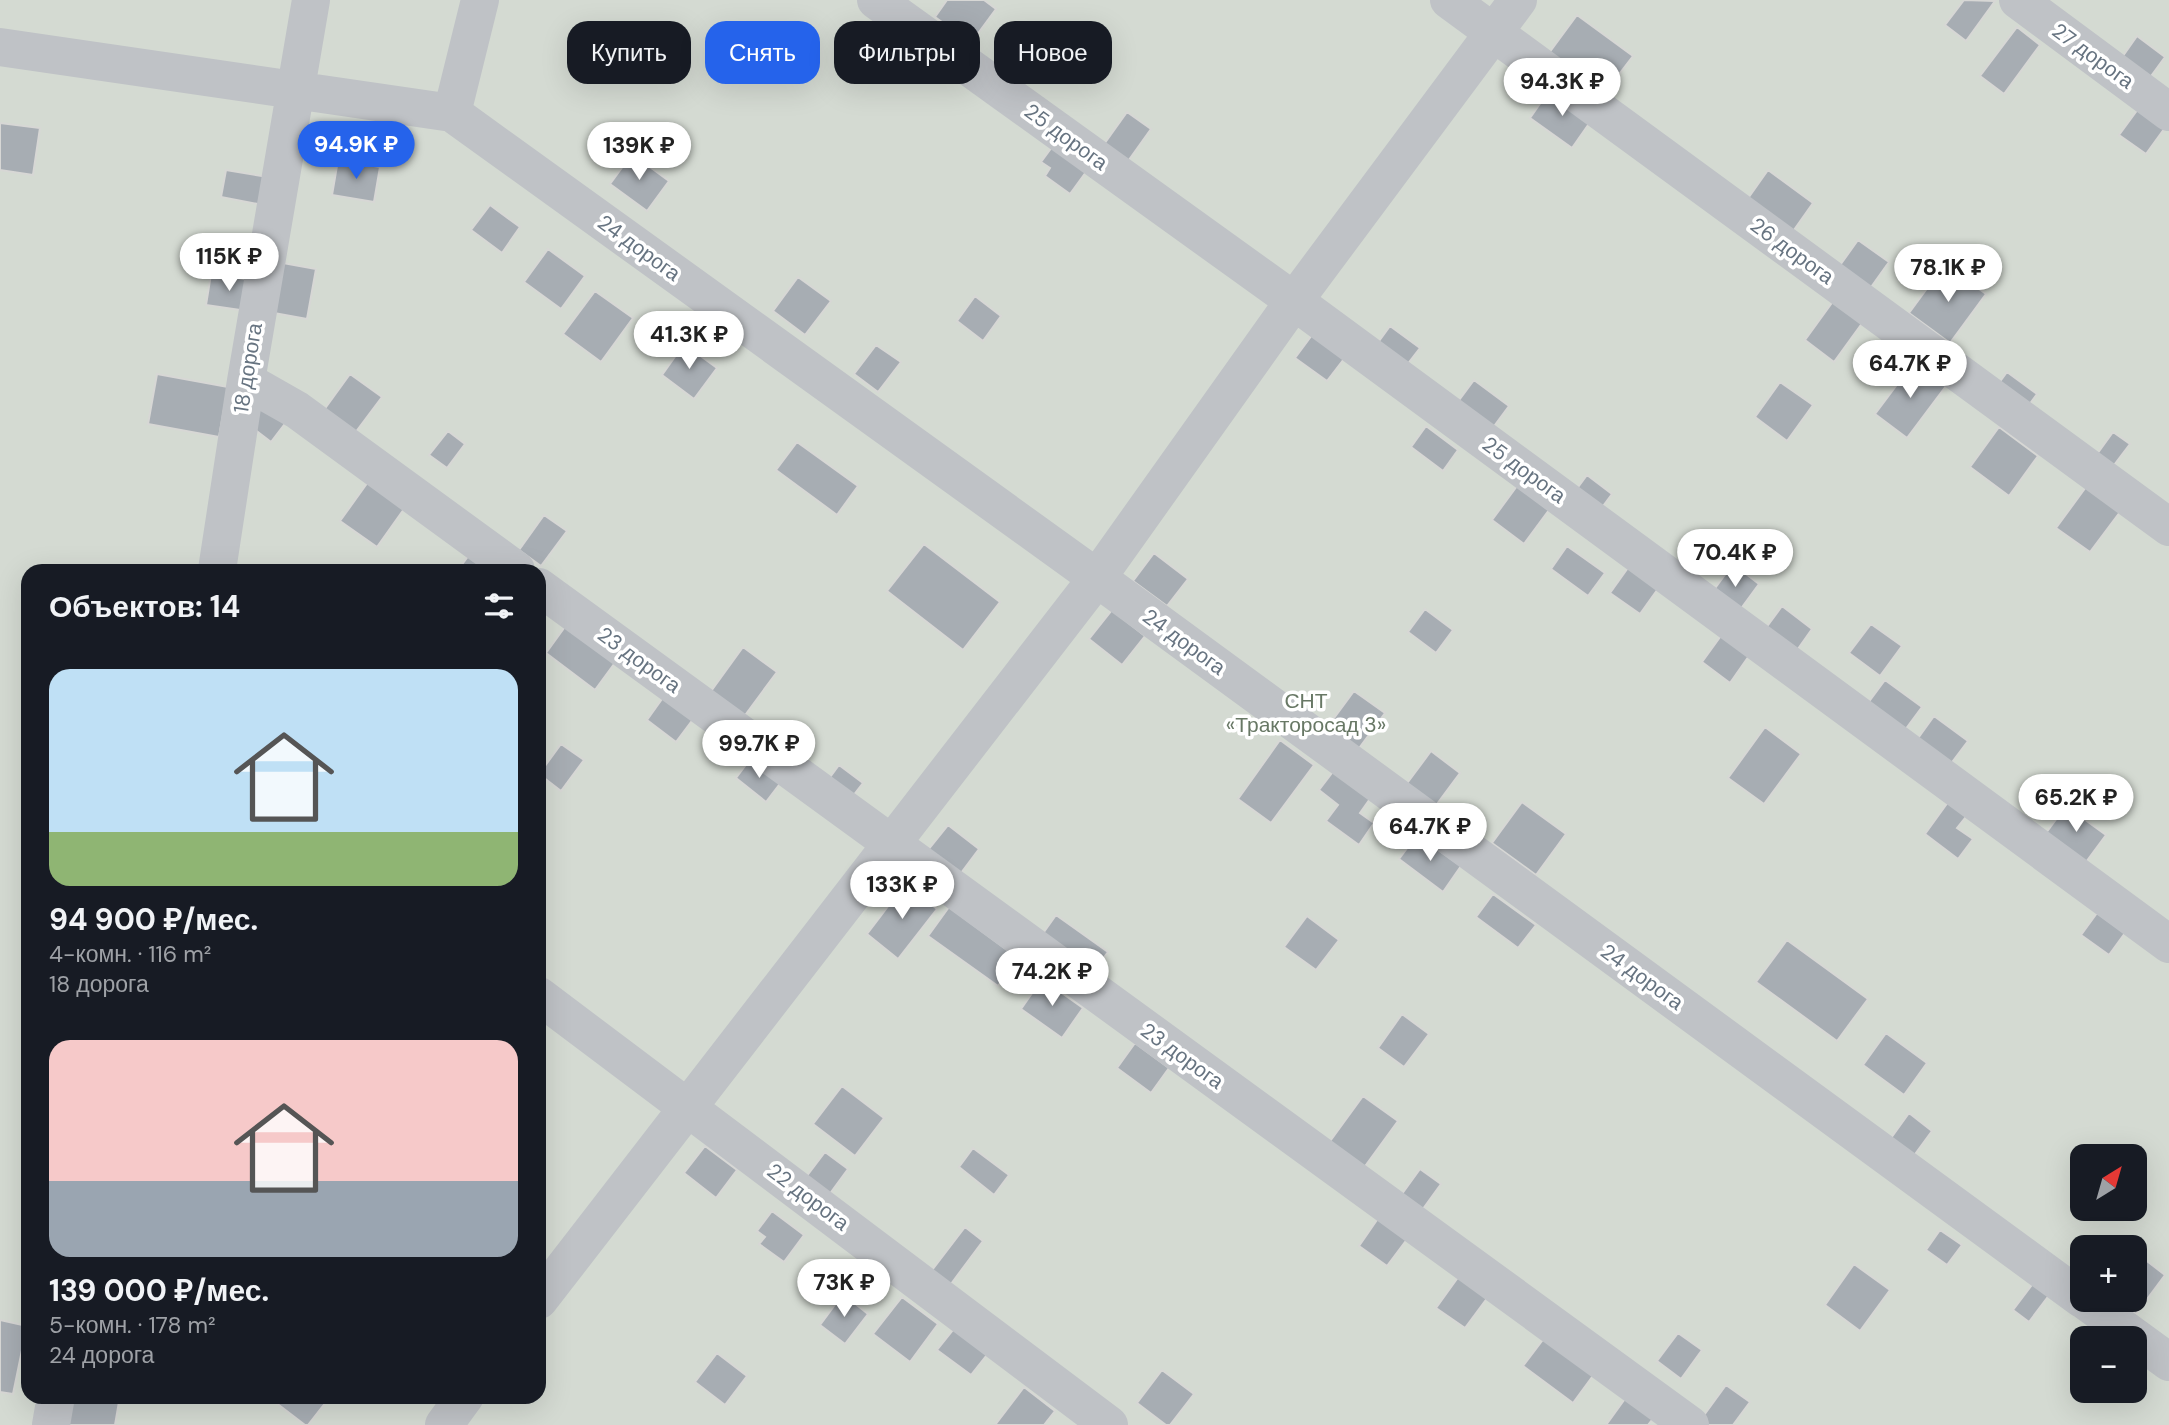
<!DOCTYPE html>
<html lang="ru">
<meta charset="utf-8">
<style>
body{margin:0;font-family:"DM Sans",sans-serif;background:#20242c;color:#f1f3f6;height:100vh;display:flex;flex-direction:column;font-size:26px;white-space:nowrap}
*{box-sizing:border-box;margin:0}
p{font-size:23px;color:#9ea1a6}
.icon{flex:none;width:38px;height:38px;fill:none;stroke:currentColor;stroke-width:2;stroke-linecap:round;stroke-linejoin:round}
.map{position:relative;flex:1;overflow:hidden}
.panel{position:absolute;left:21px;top:564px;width:525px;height:840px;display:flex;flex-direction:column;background:#171b24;border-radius:21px;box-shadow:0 7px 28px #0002}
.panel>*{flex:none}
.hud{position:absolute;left:567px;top:21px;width:665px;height:63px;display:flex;gap:14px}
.needle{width:46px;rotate:37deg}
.controls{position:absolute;left:2070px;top:1144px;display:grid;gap:14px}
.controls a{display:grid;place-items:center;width:77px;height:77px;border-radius:14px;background:#171b24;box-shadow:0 7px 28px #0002;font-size:35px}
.price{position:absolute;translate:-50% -60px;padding:0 16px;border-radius:24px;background:#fff;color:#222;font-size:23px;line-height:46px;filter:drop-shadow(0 2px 4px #0008)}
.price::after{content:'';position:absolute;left:50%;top:42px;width:21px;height:16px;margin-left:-10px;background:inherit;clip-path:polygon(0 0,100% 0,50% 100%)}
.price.current{background:#2563eb;color:#fff}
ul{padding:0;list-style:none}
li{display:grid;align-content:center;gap:14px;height:371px;padding:0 28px}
li span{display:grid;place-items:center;height:217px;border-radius:21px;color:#555}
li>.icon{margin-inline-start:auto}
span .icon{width:126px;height:126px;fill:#fffc;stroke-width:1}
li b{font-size:30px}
h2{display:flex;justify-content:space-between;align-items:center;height:84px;padding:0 28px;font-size:30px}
.chip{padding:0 24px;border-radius:21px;background:#171b24;box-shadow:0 7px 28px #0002;font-size:24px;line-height:63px}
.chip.current{background:#2563eb;color:#fff}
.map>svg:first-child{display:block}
</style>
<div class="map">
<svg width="2169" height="1425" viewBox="0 0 2169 1425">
<rect width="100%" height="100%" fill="#f5f5f2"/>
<path fill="#d4dad2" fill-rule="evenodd" d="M0,0H2169V1425H0ZM28,570H539V1396H28ZM2082,1157H2135V1209H2082ZM2082,1248H2135V1300H2082ZM2082,1339H2135V1391H2082Z"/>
<path fill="#a7adb3" stroke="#d7d7d5" stroke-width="2" d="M947,0H984L996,9L971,43L935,17Z
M1964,0L1995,1L1966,41L1945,25Z
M1577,15L1633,56L1604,94L1549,53Z
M2017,27L2040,45L2004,94L1980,76Z
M2137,36L2165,57L2146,83L2118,63Z
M1551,88L1593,118L1572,148L1530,118Z
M2141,105L2167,125L2146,154L2119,135Z
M1127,112L1151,129L1121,171L1097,154Z
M0,123L40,128L33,175L0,170Z
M1052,147L1086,172L1070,194L1045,176L1050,168L1041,162Z
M632,154L669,181L647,211L610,184Z
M338,160L380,167L374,202L332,195Z
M226,170L268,177L263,205L221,197Z
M1768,170L1813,203L1789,237L1744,204Z
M490,205L520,227L502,253L471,230Z
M1858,240L1889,262L1869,290L1838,268Z
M548,249L585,276L561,309L524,282Z
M283,263L316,269L307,319L274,313Z
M1945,264L1986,294L1950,343L1909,313Z
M211,274L252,280L247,311L206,305Z
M798,277L831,301L805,335L773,311Z
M595,291L633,318L601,362L563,334Z
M975,296L1001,316L983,341L957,321Z
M1834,300L1863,322L1834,362L1805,340Z
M1390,326L1420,348L1403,370L1374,348Z
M1315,331L1347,355L1327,381L1295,358Z
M684,344L717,368L694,399L662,375Z
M876,345L901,362L878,392L854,374Z
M1914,362L1946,386L1907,438L1875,414Z
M2007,372L2037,394L2026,409L1996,387Z
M157,374L228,387L219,437L148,424Z
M350,374L382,397L352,437L321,414Z
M1474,380L1509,406L1489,433L1454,407Z
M1780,382L1813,405L1787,441L1755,417Z
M261,402L287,421L271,442L246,423Z
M1426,426L1458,450L1443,471L1411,447Z
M1999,427L2038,456L2009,496L1970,467Z
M448,431L465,444L447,468L429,455Z
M2113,432L2130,444L2108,473L2092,461Z
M797,442L858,486L837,515L776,470Z
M1587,475L1612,494L1598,513L1573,494Z
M368,482L404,509L377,547L340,521Z
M1517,486L1549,510L1524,544L1492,520Z
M2086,487L2120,512L2090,552L2056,528Z
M544,515L567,531L541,566L519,550Z
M924,544L1000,602L963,650L887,591Z
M1567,546L1605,573L1588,596L1551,569Z
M1154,553L1188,579L1167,606L1133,581Z
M469,555L491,570H458Z
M1733,564L1759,584L1737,614L1710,595Z
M1630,565L1660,586L1640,614L1610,593Z
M1782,606L1812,629L1788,663L1757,640Z
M1425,609L1453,630L1436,653L1408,632Z
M1112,610L1145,636L1122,665L1089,639Z
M567,624L617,660L595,690L546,653Z
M1871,624L1902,646L1880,676L1849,653Z
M1723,633L1751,653L1730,683L1702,662Z
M743,647L777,672L743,718L709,694Z
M1885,680L1922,707L1902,734L1865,707Z
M1354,691L1385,713L1357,751L1326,729Z
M667,692L697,714L676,742L647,720Z
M1934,716L1968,741L1950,765L1916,741Z
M1765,727L1801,754L1764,804L1728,778Z
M1280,740L1314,765L1271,823L1238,799Z
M561,744L584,760L561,791L539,774Z
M1431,751L1460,773L1434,808L1405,786Z
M751,758L782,781L766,802L736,778Z
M839,765L863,783L849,801L825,784Z
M1335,769L1372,796L1360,813L1374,823L1359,845L1326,821L1338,805L1319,790Z
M1951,798L1970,812L1957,828L1973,839L1958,859L1925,834Z
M1522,802L1566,834L1536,875L1492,843Z
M2066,806L2106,835L2086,862L2046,833Z
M948,825L979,849L955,881L923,856Z
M1417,835L1461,866L1443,892L1399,859Z
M905,884L937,909L898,959L867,934Z
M1493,894L1536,925L1518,948L1476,917Z
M949,907L1018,958L998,986L928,936Z
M2097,913L2125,933L2109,955L2081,935Z
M1056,915L1108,952L1089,977L1039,939Z
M1307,916L1339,940L1316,970L1284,947Z
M1787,940L1868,999L1837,1041L1756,982Z
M1042,979L1083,1008L1062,1038L1021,1009Z
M1402,1014L1429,1034L1404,1067L1378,1048Z
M1886,1033L1927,1063L1904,1095L1863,1065Z
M1135,1043L1169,1068L1151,1093L1117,1068Z
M842,1086L884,1118L855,1156L813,1124Z
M1363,1096L1398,1121L1363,1169L1328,1144Z
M1909,1113L1932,1131L1910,1161L1886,1145Z
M705,1146L737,1170L716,1198L684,1173Z
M973,1148L1009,1175L994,1195L959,1167Z
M825,1152L848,1169L826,1199L803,1181Z
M1420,1169L1441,1184L1420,1213L1399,1198Z
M772,1211L804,1235L784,1262L759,1244L765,1237L757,1231Z
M1379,1217L1408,1238L1387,1266L1359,1246Z
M965,1227L983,1241L948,1288L929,1274Z
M1940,1230L1962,1245L1947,1265L1926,1250Z
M2143,1258L2165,1275L2136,1314L2117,1300H2135V1269Z
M1854,1264L1890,1290L1860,1331L1825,1305Z
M1459,1276L1488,1297L1465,1328L1436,1308Z
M2034,1282L2050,1294L2029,1322L2013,1310Z
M843,1294L868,1314L845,1344L820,1325Z
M902,1297L938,1324L910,1362L873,1334Z
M0,1320L27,1326L13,1394L0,1392Z
M957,1325L990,1351L971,1375L937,1350Z
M1678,1333L1702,1350L1681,1379L1657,1361Z
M1545,1337L1595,1373L1573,1403L1523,1366Z
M717,1353L747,1376L725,1405L695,1382Z
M1162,1370L1194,1394L1170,1425H1166L1137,1403Z
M1726,1385L1750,1402L1733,1425H1703L1699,1422Z
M1024,1387L1055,1411L1044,1425H995Z
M70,1396H120L115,1425H65Z
M279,1396H319L326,1402L308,1425H305L275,1402Z
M1627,1396L1655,1416L1648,1425H1606Z"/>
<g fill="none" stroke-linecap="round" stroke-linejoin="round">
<path stroke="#bfc2c6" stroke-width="38" d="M876,0L1294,301L2169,944
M1449,0L2169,527
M2018,0L2169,112
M0,47L452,113L1097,578L2082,1299
M452,113L480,0
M246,381L297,410L516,570
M217,570L246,381L311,0
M539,587L1690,1425
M539,996L1109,1425
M539,1300L1097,578L1294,301L1518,0
M2084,1300L2169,1362
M51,1425L56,1396
M444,1425L465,1396"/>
</g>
<g text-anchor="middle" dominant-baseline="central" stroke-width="7" stroke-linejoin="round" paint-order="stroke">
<g font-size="21" fill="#677481" stroke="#fff">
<text transform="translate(2093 56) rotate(36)">27 дорога</text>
<text transform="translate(1066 137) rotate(36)">25 дорога</text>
<text transform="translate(639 248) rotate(36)">24 дорога</text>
<text transform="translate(1792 251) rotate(36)">26 дорога</text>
<text transform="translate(248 368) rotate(-81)">18 дорога</text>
<text transform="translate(1524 470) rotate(36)">25 дорога</text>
<text transform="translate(1184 642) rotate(36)">24 дорога</text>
<text transform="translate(639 660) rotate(36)">23 дорога</text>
<text transform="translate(1642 977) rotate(36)">24 дорога</text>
<text transform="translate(1182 1056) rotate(36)">23 дорога</text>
<text transform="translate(808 1197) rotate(37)">22 дорога</text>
</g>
<g font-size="21" fill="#687865" stroke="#fff">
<text x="1306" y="701">СНТ<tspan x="1306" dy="24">«Тракторосад 3»</tspan></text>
</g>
</g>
</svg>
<div class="controls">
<a><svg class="needle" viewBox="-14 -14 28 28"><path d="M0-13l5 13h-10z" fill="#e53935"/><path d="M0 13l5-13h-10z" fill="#9ea1a6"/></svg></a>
<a>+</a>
<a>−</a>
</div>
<b class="price" style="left:1562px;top:118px">94.3K ₽</b>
<b class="price current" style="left:356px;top:181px">94.9K ₽</b>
<b class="price" style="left:639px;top:182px">139K ₽</b>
<b class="price" style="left:229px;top:293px">115K ₽</b>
<b class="price" style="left:1948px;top:304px">78.1K ₽</b>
<b class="price" style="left:689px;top:371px">41.3K ₽</b>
<b class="price" style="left:1910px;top:400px">64.7K ₽</b>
<b class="price" style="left:1735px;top:589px">70.4K ₽</b>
<b class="price" style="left:759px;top:780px">99.7K ₽</b>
<b class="price" style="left:2076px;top:834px">65.2K ₽</b>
<b class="price" style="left:1430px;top:863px">64.7K ₽</b>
<b class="price" style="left:902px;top:921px">133K ₽</b>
<b class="price" style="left:1052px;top:1008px">74.2K ₽</b>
<b class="price" style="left:844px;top:1319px">73K ₽</b>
<div class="hud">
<a class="chip">Купить</a>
<a class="chip current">Снять</a>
<a class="chip">Фильтры</a>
<a class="chip">Новое</a>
</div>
<section class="panel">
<h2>Объектов: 14<svg class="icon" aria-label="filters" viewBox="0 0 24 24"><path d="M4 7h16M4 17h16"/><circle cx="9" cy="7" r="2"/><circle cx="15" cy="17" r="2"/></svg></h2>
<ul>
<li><span style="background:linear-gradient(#bfe0f5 75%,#8fb573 0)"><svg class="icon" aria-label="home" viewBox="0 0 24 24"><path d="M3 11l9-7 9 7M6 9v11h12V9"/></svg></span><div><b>94 900 ₽/мес.</b><p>4-комн. · 116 m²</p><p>18 дорога</p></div></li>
<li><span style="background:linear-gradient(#f6c9c9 65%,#9aa5b1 0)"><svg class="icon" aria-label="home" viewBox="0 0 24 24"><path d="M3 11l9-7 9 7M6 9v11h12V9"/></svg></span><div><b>139 000 ₽/мес.</b><p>5-комн. · 178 m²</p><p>24 дорога</p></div></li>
</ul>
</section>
</div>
